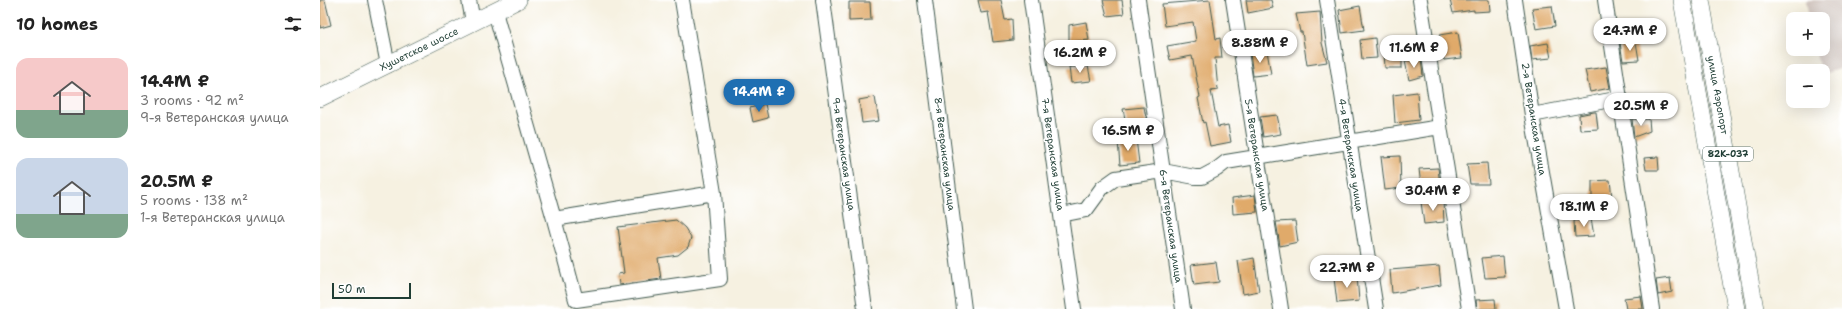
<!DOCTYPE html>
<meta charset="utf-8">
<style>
body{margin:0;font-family:"Shantell Sans",sans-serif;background:#f2f2f2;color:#222;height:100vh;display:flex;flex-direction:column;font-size:15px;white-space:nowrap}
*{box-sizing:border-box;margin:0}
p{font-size:13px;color:#767676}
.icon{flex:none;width:22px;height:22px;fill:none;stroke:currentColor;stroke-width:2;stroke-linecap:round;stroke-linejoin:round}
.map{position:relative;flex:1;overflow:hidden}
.sheet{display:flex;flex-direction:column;background:#fff;width:320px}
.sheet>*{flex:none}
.fabs{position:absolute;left:1466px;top:12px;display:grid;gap:8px}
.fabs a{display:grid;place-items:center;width:44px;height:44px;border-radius:8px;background:#fff;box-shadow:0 4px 16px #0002;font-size:20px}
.scale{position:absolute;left:12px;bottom:10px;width:79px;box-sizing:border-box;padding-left:4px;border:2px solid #1f3d34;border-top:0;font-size:11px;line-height:14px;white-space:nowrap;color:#1f3d34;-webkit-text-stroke:3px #fff;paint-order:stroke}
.price{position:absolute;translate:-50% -34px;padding:0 9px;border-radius:14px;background:#fff;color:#222;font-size:13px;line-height:26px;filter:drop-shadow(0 1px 2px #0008)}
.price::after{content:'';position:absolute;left:50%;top:24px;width:12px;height:9px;margin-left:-6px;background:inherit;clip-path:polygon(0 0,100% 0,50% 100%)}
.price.on{background:#1f6fb2;color:#fff}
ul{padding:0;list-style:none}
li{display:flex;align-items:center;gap:12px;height:100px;padding:0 16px}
li span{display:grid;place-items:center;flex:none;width:112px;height:80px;border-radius:12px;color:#555}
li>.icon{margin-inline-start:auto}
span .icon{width:48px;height:48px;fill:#fffc;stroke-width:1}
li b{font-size:17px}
h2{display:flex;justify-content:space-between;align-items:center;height:48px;padding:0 16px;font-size:17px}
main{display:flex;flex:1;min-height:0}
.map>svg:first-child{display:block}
</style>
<main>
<section class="sheet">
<h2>10 homes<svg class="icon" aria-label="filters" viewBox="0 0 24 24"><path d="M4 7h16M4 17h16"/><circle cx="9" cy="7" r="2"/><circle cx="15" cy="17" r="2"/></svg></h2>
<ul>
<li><span style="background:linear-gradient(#f6c9c9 65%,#7fa58c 0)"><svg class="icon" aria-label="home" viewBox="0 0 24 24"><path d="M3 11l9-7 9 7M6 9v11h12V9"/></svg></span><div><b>14.4M ₽</b><p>3 rooms · 92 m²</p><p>9-я Ветеранская улица</p></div></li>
<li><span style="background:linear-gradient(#c9d6e8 70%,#7fa58c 0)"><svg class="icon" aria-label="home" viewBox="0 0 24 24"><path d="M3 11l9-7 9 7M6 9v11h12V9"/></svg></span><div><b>20.5M ₽</b><p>5 rooms · 138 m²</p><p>1-я Ветеранская улица</p></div></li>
</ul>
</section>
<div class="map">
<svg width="1522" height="309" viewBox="0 0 1522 309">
<rect width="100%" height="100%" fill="#fff"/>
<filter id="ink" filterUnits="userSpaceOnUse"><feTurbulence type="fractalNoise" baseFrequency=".025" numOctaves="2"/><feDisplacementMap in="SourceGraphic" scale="8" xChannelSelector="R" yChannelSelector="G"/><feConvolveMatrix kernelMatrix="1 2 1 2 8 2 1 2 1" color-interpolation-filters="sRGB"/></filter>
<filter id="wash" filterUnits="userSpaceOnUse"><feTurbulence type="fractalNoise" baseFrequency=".012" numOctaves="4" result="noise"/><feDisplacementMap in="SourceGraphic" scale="16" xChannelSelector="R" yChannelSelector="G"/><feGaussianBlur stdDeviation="0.9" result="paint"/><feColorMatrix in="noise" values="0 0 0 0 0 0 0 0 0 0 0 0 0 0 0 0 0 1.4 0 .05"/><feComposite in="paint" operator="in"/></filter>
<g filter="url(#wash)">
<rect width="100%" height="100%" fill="#f6f1e1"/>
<path fill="#cec1ba" d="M1486,0H1522V68L1503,74V71H1500L1495,49H1503V19H1489Z"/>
<g id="blocks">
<path fill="#e0aa6b" d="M0,0H5L11,25L0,28Z
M658,0H681L685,20L692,19L693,40L673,42L668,12L661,13Z
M783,0H802L804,14L787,16Z
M890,0L896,39L900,38L902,58H895L898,90L891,91L898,127L908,125L911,142L890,146L885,122L883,123L878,98L880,97L872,56L850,60L847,46L876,41L873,22L845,26L842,4Z
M926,0H951L953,8L928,13Z
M1130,0H1169L1170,11L1154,12V10L1133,13Z
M529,2H550L551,20L529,21Z
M1040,6L1044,30L1022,33L1019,10Z
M1232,6L1235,26L1216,29L1212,8Z
M1000,12L1002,43L1007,62L987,65L982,32H980L976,14Z
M766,22L769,40L749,42V25Z
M1138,32L1142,58L1124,60L1119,35Z
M1055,38L1057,58L1042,59L1040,40Z
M1316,42L1319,60L1303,61L1300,43Z
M1228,43L1231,58L1212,60L1210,46Z
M1082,49V68H1065L1064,52Z
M947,51L951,74L933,76L930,53Z
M1101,59L1103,76L1089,80L1085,61Z
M768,66L771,81L751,83L749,67Z
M1286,67L1290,88L1270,92L1265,70Z
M1097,92L1099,120L1075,123L1073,95Z
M555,97L559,121L542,123L539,100Z
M445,104L448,118L433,122L430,108Z
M824,107L828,129H807L803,109Z
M1274,112H1276L1278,129L1260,130L1259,115Z
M957,115L961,134L943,137L940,117Z
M1312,119H1329L1330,131L1314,137Z
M816,139L819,163L800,165L798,141Z
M1080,156L1081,188L1065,190L1061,157Z
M1338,157L1339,170H1326L1324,158Z
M1167,163L1169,184H1150L1147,164Z
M1118,168L1120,185L1101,186L1099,169Z
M1290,180L1292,198L1272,200V181Z
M935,195L937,212L913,214L912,198Z
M1123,201L1124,222L1104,224L1101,202Z
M1271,218L1274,236L1255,237L1254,221Z
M356,220L365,228L371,238L368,247L358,255L338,258L341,279L299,285L298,274L304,273L298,227Z
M975,221L978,242L960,246L956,222Z
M1183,256L1185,277L1165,278L1162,258Z
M934,258L939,291L923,294L918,261Z
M896,262L899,282L874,285L871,265Z
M1119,266L1121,285L1072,293L1070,270Z
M1037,276L1039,301L1017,303L1014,278Z
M1350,278L1352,292L1338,295L1336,280Z
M1321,296L1323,309H1306L1304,298Z
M1175,299L1176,309H1157L1156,300Z"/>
</g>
</g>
<g filter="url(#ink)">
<use href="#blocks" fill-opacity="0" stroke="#3f584e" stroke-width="1"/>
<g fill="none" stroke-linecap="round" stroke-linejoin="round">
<g stroke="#3f584e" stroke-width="16">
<path id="minor" d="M55,0L68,65
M149,0L153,22
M362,0L394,193
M503,0L545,309
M605,0L644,309
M711,0L754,309
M818,0L863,309
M913,0L961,309
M1007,0L1056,309
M1100,0L1149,309
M1195,0L1212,115L1246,309
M1285,0L1332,309
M175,12L234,219L256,300L400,279L394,193L234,219
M1212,115L1301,98
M741,215L766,210L782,188L796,178L843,171L875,177H882L897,169L906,162L1120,127"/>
</g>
<g stroke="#3f584e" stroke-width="18">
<path id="major" d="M1362,0L1416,309
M1381,0L1435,309
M0,98L198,0"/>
</g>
<use href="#minor" stroke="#fff" stroke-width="14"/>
<use href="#major" stroke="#fff" stroke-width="17"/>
</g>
</g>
<g text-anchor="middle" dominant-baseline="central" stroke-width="3" stroke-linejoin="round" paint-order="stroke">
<rect fill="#fff" stroke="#627771" stroke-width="1" x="1383" y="147" width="50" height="14" rx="3"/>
<g font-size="9" font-weight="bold" fill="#1f3d34">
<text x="1408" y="154">82К-037</text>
</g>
<g font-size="10" fill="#1f3d34" stroke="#fff">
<text transform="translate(99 49) rotate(-26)">Хушетское шоссе</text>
<text transform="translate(1398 95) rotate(80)">улица Аэропорт</text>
<text transform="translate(1214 119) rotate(81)">2-я Ветеранская улица</text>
<text transform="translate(524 154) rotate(82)">9-я Ветеранская улица</text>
<text transform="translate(625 154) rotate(83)">8-я Ветеранская улица</text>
<text transform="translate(733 154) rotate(82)">7-я Ветеранская улица</text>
<text transform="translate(937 155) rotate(81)">5-я Ветеранская улица</text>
<text transform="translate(1031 155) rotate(81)">4-я Ветеранская улица</text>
<text transform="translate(851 226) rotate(82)">6-я Ветеранская улица</text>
</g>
</g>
</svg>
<div class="fabs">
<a>+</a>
<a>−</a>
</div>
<div class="scale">50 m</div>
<b class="price" style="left:1310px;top:52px">24.7M ₽</b>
<b class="price" style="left:940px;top:64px">8.88M ₽</b>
<b class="price" style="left:1094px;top:69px">11.6M ₽</b>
<b class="price" style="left:760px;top:74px">16.2M ₽</b>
<b class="price on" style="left:439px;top:113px">14.4M ₽</b>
<b class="price" style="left:1321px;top:127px">20.5M ₽</b>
<b class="price" style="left:808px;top:152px">16.5M ₽</b>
<b class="price" style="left:1113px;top:212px">30.4M ₽</b>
<b class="price" style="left:1264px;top:228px">18.1M ₽</b>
<b class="price" style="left:1027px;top:289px">22.7M ₽</b>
</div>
</main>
